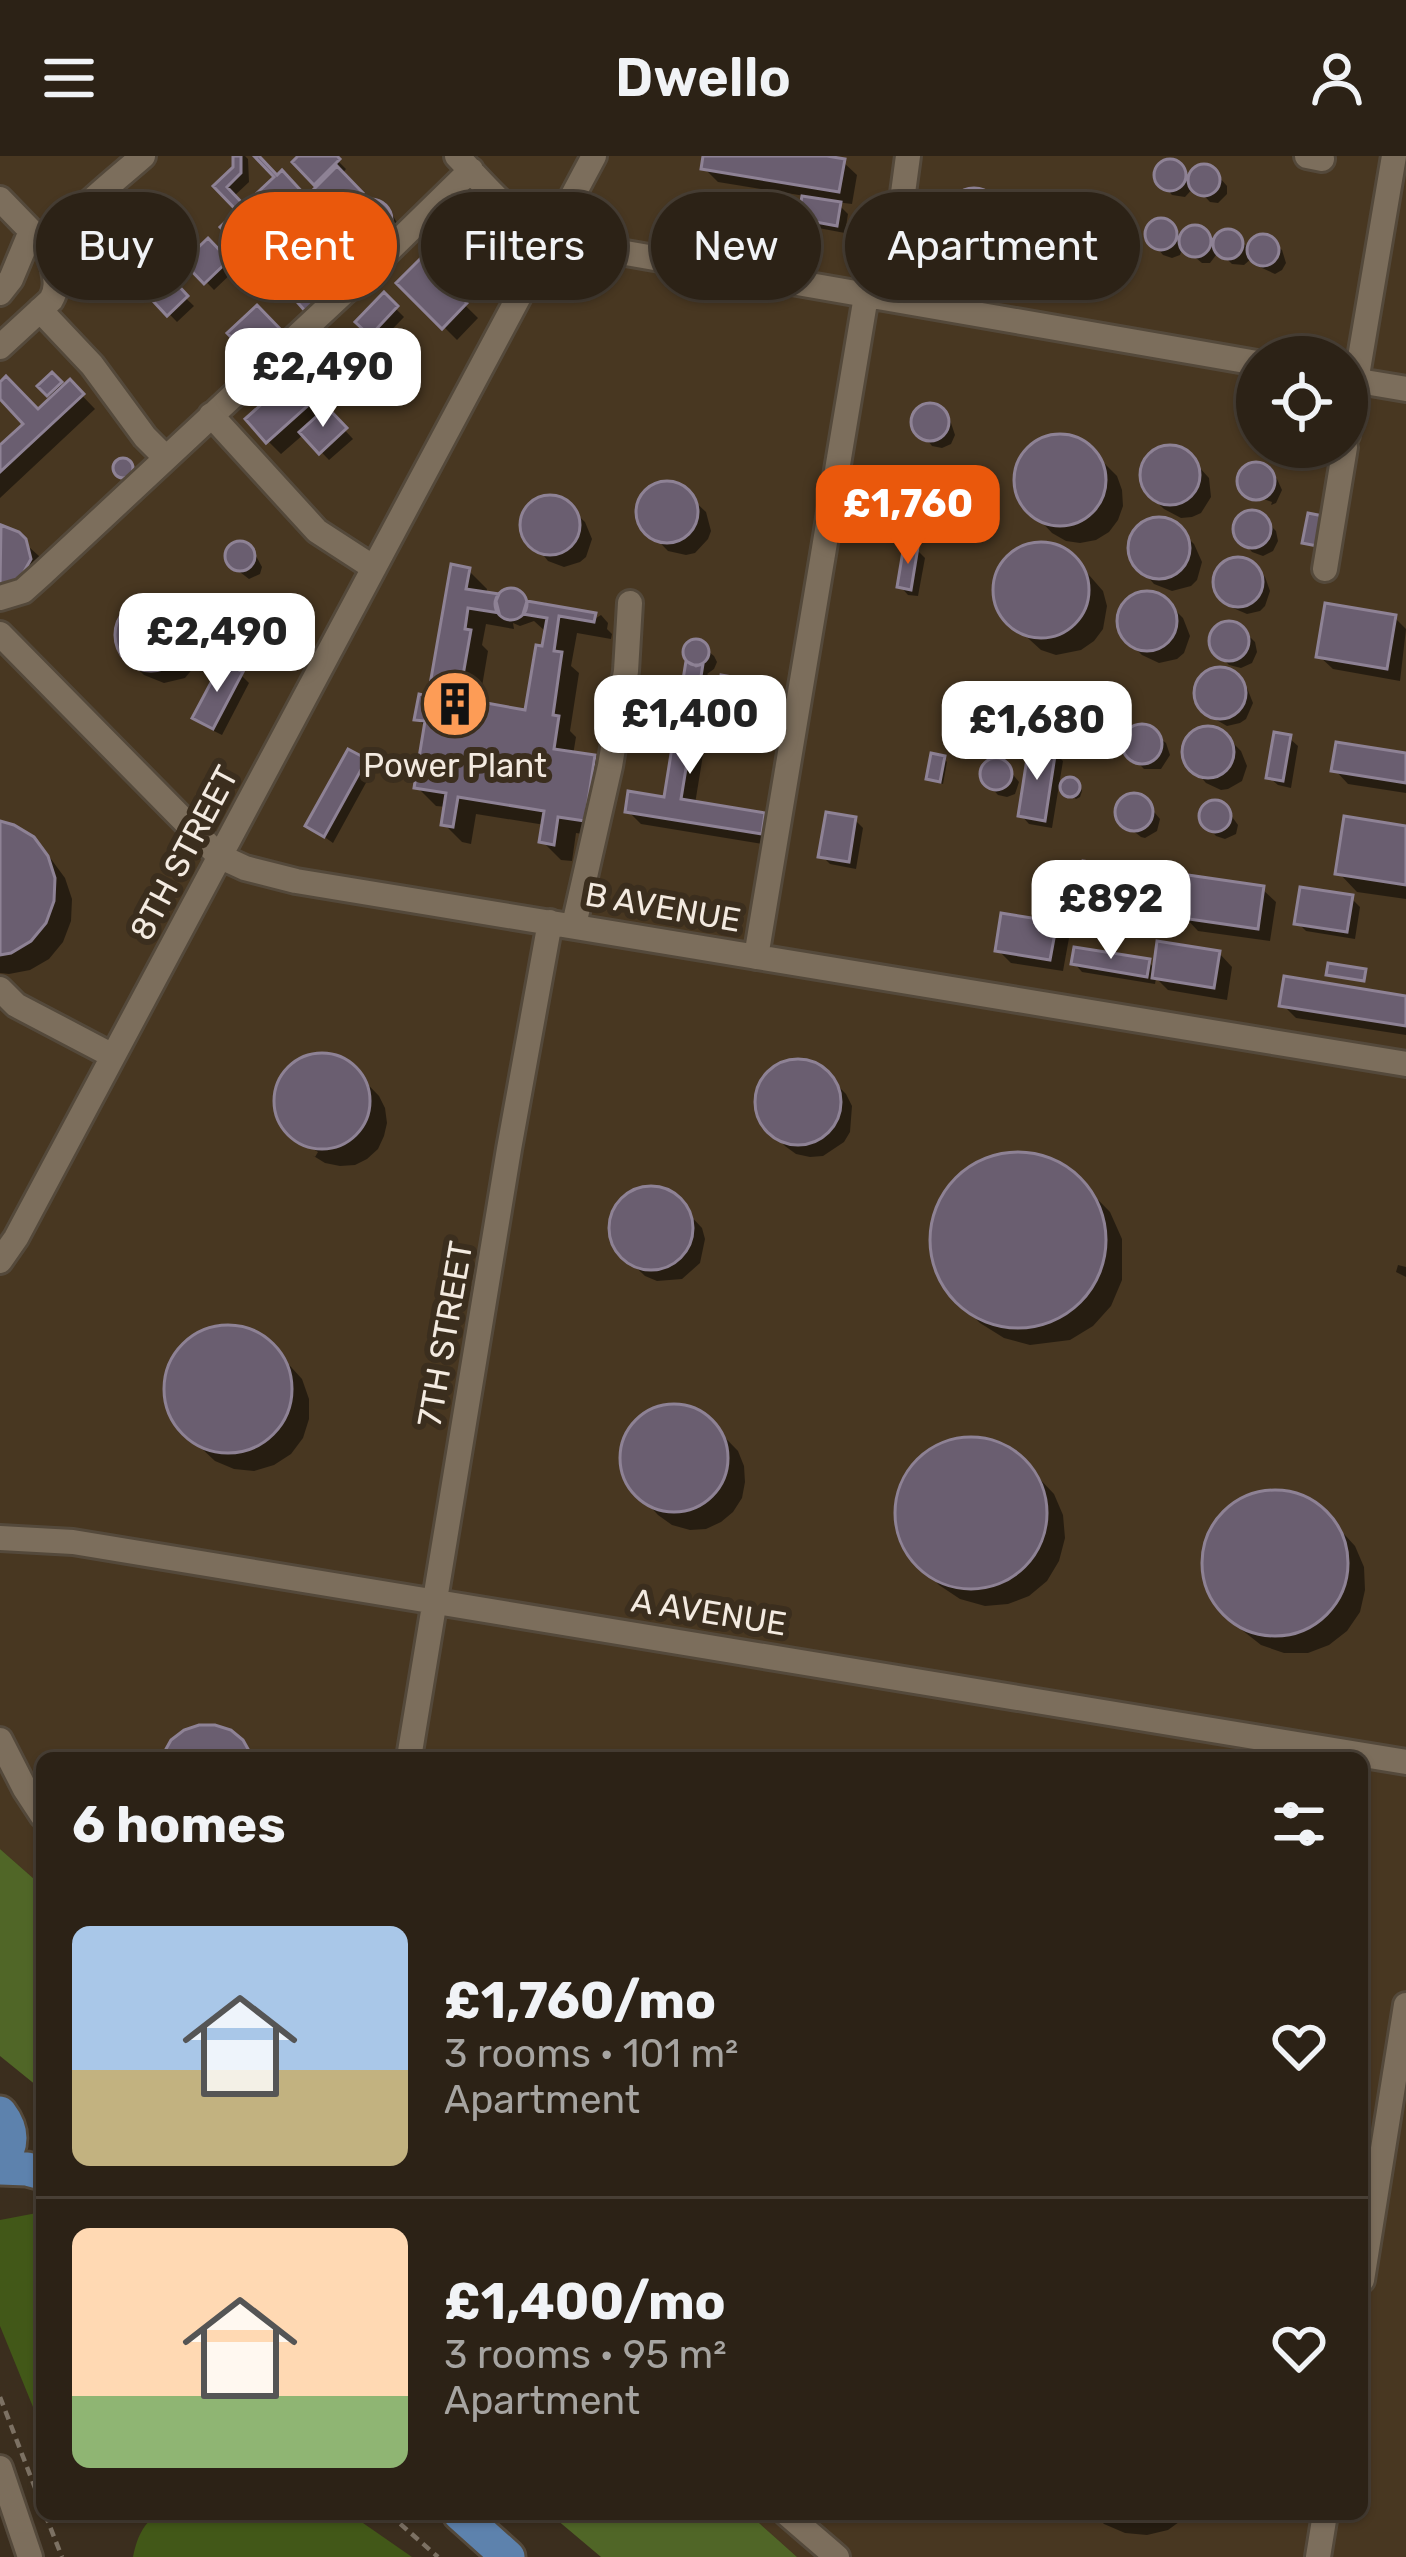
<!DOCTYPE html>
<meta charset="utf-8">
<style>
body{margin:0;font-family:Rubik,sans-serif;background:#342a1f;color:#f1f3f6;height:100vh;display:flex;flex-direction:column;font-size:45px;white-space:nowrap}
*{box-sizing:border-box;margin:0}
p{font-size:39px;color:#a6a4a1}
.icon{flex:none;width:66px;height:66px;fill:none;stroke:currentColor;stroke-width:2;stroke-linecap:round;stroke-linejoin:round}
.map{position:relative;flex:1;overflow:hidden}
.sheet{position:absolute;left:36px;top:1596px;width:1332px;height:768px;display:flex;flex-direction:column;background:#2c2216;border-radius:18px;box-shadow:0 3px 9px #0004,0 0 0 3px #483f35}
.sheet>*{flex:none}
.guide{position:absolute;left:36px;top:36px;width:1335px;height:108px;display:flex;gap:24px}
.buttons{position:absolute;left:1236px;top:180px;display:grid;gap:24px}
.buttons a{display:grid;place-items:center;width:132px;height:132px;border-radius:50%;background:#2c2216;box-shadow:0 3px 9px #0004,0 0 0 3px #483f35;font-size:60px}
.price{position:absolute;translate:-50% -102px;padding:0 27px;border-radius:24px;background:#fff;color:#222;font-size:39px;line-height:78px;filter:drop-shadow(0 3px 6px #0008)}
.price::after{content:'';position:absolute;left:50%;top:72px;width:36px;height:27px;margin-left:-18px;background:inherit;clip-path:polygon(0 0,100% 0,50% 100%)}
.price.on{background:#ea580c;color:#fff}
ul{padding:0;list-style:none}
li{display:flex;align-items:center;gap:36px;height:300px;padding:0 36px}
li+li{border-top:3px solid #483f35}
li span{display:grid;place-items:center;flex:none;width:336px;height:240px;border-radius:18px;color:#555}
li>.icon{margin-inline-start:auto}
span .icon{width:144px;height:144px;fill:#fffc;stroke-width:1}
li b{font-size:51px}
h2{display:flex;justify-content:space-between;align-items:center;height:144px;padding:0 36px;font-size:51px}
.chip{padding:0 42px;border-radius:54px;background:#2c2216;box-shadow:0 3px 9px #0004,0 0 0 3px #483f35;font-size:42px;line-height:108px}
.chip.on{background:#ea580c;color:#fff}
header{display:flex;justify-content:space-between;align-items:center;height:156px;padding:0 36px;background:#2c2216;font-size:54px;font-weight:600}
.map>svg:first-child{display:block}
</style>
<header><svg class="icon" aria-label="menu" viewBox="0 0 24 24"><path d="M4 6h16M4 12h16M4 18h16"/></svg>Dwello<svg class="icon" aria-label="person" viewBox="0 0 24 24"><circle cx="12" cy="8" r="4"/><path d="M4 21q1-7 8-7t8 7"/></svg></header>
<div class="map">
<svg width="1406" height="2401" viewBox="0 0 1406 2401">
<rect width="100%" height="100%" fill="#3b2e1e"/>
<path fill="#483721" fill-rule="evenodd" d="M0,0H1406V2401H797L749,2358H1362V1602H42V1730L0,1693ZM1257,201H1347V291H1257Z"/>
<path fill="#425818" d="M42,2056V2273L0,2170V2064Z
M158,2358H350L412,2401H133C136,2384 143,2367 158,2358Z"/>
<path fill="#506627" d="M0,1693L42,1730V1934L0,1900Z
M550,2358H749L797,2401H601Z"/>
<path fill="#0007" fill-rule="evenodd" d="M236,0H245L248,3L249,26L233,41L271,81L251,99L224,71L241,55L217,30L236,12Z
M303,0H333L346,13L341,19L369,47L378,48L393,60L399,70L385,92L374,91L355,72L354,62L342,74L314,45L289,68L261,38L282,19L307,44L320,31L296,7Z
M706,0H809L843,6L857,19L852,48L836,46L848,58L845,77L813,71L811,81L808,80L799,71L805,40L718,26L704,12Z
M1164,7L1177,8L1192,24L1193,18L1199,12L1212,13L1227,30V38L1218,47L1210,46L1195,30L1185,41L1172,39L1157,22L1158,14Z
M969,36L984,38L1005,59L1006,74L998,87L992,90H977L970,86L952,64L953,50L963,38Z
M1028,43L1040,44L1055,57L1061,67L1056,83L1045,89L1033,86L1015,67L1018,50Z
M1069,52H1082L1095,67L1103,57L1112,56L1129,71L1131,80L1128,88L1116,92L1096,75L1095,81L1088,86L1076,83L1062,66L1063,57Z
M1160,65L1172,70L1184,82L1189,74L1201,73L1214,87L1225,76L1233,77L1250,94L1256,83L1264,81L1282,94L1286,107L1282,114L1275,118L1262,112L1252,102L1244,109L1232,108L1219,95L1210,107H1202L1183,91L1180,99L1172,102L1163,99L1148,81L1149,73Z
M208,87L235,114L214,134L187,106Z
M142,100L194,150L177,166L147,135L145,137L124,117Z
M421,106L478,162L457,184L400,127Z
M384,141L404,161L380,186L359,166Z
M342,180L375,215L364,225L331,189Z
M52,220L70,239V227L95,253L0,342V293L27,268L0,239V230L38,257L53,243L41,230Z
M316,229L335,250L328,256L353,283L329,304L304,278L281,298L268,285Z
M931,251L940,255L950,264L955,279L951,288L942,292L932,290L914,267L917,257Z
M1058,280L1073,282L1086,289L1117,320L1122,334L1123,350L1118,364L1109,376L1096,384L1080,387L1066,385L1052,377L1023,346L1016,324L1019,309L1026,296L1038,286Z
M1172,292L1189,300L1209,322L1211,341L1201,357L1192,361L1181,362L1164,353L1149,338L1142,323V314L1152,298Z
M124,305L135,314L133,323L126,324L117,317L116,309Z
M1256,309L1268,314L1277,323L1282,334L1276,347L1271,349L1272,346L1246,337L1240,325L1247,312Z
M658,329H677L706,356L711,375L708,383L695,397L686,399L668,395L641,367L640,349L643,341Z
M553,342L570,352L585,366L592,383L586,401L580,406L564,411L548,405L524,375L523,367L529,352L545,343Z
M1252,357L1262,361L1276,375L1278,385L1273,395L1263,400L1252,396L1236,377L1240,362Z
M1161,364L1179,373L1194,388L1202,406L1197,424L1191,430L1172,435L1154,428L1134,405L1131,387L1141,370L1150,366Z
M0,374H10L39,400L43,418L0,435Z
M239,388L247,390L256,400L262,411L260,418L249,423L232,410L228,403L232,391Z
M1045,389L1060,393L1074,402L1103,435L1107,450L1103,473L1094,485L1081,494L1056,499L1041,494L1009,465L1000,452L996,438L998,422L1004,408L1015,397L1030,390Z
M917,394L925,402L918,440L908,439L900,430Z
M1241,405L1255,412L1265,421L1270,435L1265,450L1260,455L1247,458L1233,452L1218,435L1217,422L1224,410Z
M469,415L487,433L486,439L500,445L506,436L514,435L530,449L596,462L601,459L608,467L607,473L612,478L611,483L577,477L571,510L579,517L570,575L576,581L573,599L594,602L612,620L603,681L576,677L572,705L561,704L542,685L545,669L476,658L471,688L462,686L444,668L447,651L436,650L417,631L427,572L418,563L431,543ZM534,465L545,475L544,494L527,557L479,548L488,495L482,489L486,468L514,473L513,467L520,470Z
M1141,438H1152L1169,448L1183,462L1190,480L1184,497L1177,503L1159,507L1142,499L1127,484L1120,466V458L1132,442Z
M148,445L170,451L193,473L198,483L199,505L185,522L164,527L144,519L129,504L118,484L122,463L138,448Z
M1395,462L1406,473L1400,525L1333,513L1319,500Z
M1228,468L1241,472L1255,486L1257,496L1252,507L1241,512L1229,509L1215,494L1212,484L1217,473Z
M698,487L714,500L717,506L714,513L707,518L715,525L695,648L764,660L777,673L775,690L641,668L628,655L666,644L694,511L686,496L688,490Z
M1224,515L1247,532L1253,547L1246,563L1240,567L1227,570L1213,562L1203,553L1197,538L1198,531L1207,518Z
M241,519L249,527L222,579L204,570L196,561Z
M753,528L762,536L753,587L724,582L715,574Z
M1081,562L1090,571L1086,596L1059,592L1050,584Z
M1145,571L1166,587L1170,599L1161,613H1144L1126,594L1125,583L1132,573Z
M1212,573L1226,580L1241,595L1247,610L1242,625L1228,633L1221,634L1206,627L1187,605L1186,590L1195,577Z
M1289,582L1298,590L1291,632L1278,629L1269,621Z
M1054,596L1063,605L1052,672L1029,668L1021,659Z
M1406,600V637L1348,628L1335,614Z
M944,602L947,606L943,628L932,625L929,622Z
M997,605L1005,609L1019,626L1015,638L1007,641L998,639L989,629L983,617L990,607Z
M365,606L373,614L333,687L309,670Z
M1069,624L1080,631L1082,635L1080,641L1076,643L1065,635L1063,628Z
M1133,640L1144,644L1160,663L1157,675L1145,682L1141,681L1121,665L1119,655L1123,645Z
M1216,647L1225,651L1238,669L1236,678L1225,683L1216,680L1207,670L1203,657L1207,650Z
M855,664L863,672L856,713L830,708L822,700Z
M0,668L32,684L51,703L65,722L72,743L71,765L63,786L49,803L30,814L9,818L0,817Z
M1406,673V743L1357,736L1339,717Z
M1145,717L1153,726L1149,753L1090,744L1082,736Z
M1262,733L1276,746L1270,785L1198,775L1185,761Z
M1351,742L1360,751L1355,783L1306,775L1298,767Z
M1055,768L1069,782L1063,815L1011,807L998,794Z
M1219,797L1232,811L1227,844L1168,834L1156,822L1155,828L1082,816L1074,807L1148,806L1156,813Z
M1406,843V879L1296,862L1283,849Z
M322,901L336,903L349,909L379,940L385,952L387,967L384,980L378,993L367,1003L355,1009L340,1010L325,1007L312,999L315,1001L318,996L292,979L282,967L277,952L278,937L283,922L293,911L307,903Z
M798,905L822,914L846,938L852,950L850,976L844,986L823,1000L810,1001L796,998L785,990L762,964L758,951V937L763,924L772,914L784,908Z
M1019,998L1038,1000L1068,1013L1110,1056L1122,1083V1124L1111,1150L1093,1170L1070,1184L1030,1189L1004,1182L980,1167L960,1147L942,1124L933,1095L932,1080L940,1049L959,1022L987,1004Z
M645,1034H659L670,1038L702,1072L705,1083L700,1107L682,1123L657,1125L645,1120L620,1096L614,1084L612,1071L615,1057L622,1046L633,1038Z
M1398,1109L1406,1111V1121L1396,1116Z
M233,1172L253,1176L270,1188L302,1223L309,1243V1263L303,1282L291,1298L274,1309L254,1315L234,1313L215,1305L200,1291L180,1272L170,1254L166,1234L170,1213L179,1196L194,1182L213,1173Z
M678,1251L693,1255L707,1263L738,1295L744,1310L745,1326L742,1342L733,1356L721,1366L706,1373L690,1374L672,1369L658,1359L627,1325L623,1307L624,1290L631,1274L644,1261L660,1253Z
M976,1284L999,1288L1019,1301L1054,1338L1063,1359L1065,1382L1059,1405L1047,1425L1029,1440L1008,1448L985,1450L960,1443L939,1429L920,1409L905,1388L898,1364L900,1339L910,1316L928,1297L951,1286Z
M1279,1336L1301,1341L1321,1353L1355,1390L1364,1411L1365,1434L1360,1456L1347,1475L1329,1489L1308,1497H1284L1261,1489L1242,1474L1222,1455L1210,1434L1204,1411L1206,1388L1217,1366L1234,1349L1255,1339Z
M1094,2358H1190L1168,2374L1147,2379L1125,2377L1104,2368Z"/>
<path fill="#6a5e70" stroke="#8e8295" stroke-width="3" d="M233,0H241V17L227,31L265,71L241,93L220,71L237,55L213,30L233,11Z
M254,0H259L277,19L282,14L304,38L279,62L256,38L274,21Z
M298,0H337L340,3L314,29L292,6Z
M703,0H827L845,3L839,36L701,13Z
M1154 19a16 16 0 1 1 32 0a16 16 0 1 1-32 0Z
M1188 24a16 16 0 1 1 32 0a16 16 0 1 1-32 0Z
M337,10L363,37L332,68L306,41Z
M948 58a26 26 0 1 1 52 0a26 26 0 1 1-52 0Z
M1012 61a21 21 0 1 1 42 0a21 21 0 1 1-42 0Z
M802,40L841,46L837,70L805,64L804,74L796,72Z
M350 64a21 21 0 1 1 42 0a21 21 0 1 1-42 0Z
M1059 63a16 16 0 1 1 32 0a16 16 0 1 1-32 0Z
M755,49L785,55L783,67L752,61Z
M1092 69a16 16 0 1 1 32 0a16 16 0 1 1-32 0Z
M1145 78a16 16 0 1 1 32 0a16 16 0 1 1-32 0Z
M1179 85a16 16 0 1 1 32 0a16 16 0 1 1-32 0Z
M1213 88a15 15 0 1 1 30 0a15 15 0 1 1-30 0Z
M1247 94a16 16 0 1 1 32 0a16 16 0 1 1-32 0Z
M208,82L229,104L204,128L183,106Z
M142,95L156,110L134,131L120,117Z
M421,102L467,147L442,173L396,127Z
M312,107L334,131L306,156L284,131Z
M162,112L188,140L167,160L141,132Z
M384,136L398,150L370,180L355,166Z
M257,149L283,176L253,204L227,177Z
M342,176L369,205L354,218L327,189Z
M303,211L324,235L266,287L245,263Z
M52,216L62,226L47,240L37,230Z
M6,220L38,253L70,223L84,238L0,316V289L23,268L0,243V226Z
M911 266a19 19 0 1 1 38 0a19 19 0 1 1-38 0Z
M327,251L347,272L319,298L299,276Z
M1014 324a46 46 0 1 1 92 0a46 46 0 1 1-92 0Z
M1140 319a30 30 0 1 1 60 0a30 30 0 1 1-60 0Z
M113 312a10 10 0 1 1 20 0a10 10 0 1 1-20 0Z
M1237 325a19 19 0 1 1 38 0a19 19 0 1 1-38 0Z
M636 356a31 31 0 1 1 62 0a31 31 0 1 1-62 0Z
M520 369a30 30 0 1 1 60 0a30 30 0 1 1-60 0Z
M1233 373a19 19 0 1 1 38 0a19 19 0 1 1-38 0Z
M1308,357L1323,360L1317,390L1302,387Z
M1128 392a31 31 0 1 1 62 0a31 31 0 1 1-62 0Z
M1,369L19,376L26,383L31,403L21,421L3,429H0Z
M225 400a15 15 0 1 1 30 0a15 15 0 1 1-30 0Z
M993 434a48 48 0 1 1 96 0a48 48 0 1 1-96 0Z
M904,389L918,391L911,434L897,431Z
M1213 426a25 25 0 1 1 50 0a25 25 0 1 1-50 0Z
M451,408L470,412L466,433L499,438L496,445L499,457L468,452L465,473L471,474L459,542L525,554L536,489L542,490L547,462L523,458L527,445L596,457L594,466L559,460L554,495L562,496L553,559L559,560L554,593L595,599L585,665L558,661L554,689L539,686L544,655L458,641L453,671L441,669L446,637L414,632L425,565L414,564L419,538L428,540Z
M495 448a16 16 0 1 1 32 0a16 16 0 1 1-32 0Z
M1117 465a30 30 0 1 1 60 0a30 30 0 1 1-60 0Z
M115 479a36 36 0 1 1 72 0a36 36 0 1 1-72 0Z
M1325,447L1396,459L1387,513L1316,501Z
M1209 485a20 20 0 1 1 40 0a20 20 0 1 1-40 0Z
M683 496a13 13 0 1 1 26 0a13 13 0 1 1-26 0Z
M686,505L696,510L703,508L681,643L765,657L762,678L625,656L628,635L664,641Z
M222,506L243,516L213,573L192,562Z
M1194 537a26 26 0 1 1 52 0a26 26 0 1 1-52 0Z
M721,519L755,525L745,581L712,575Z
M1051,555L1083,559L1078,589L1047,585Z
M1122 588a20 20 0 1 1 40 0a20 20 0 1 1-40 0Z
M1182 596a26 26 0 1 1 52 0a26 26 0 1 1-52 0Z
M1274,576L1291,579L1283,625L1266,622Z
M1336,586L1406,597V627L1331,615Z
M1029,590L1056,593L1045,665L1018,660Z
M348,593L367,603L324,681L305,670Z
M931,597L945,600L940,626L926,623Z
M980 618a16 16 0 1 1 32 0a16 16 0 1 1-32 0Z
M1060 631a10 10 0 1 1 20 0a10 10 0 1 1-20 0Z
M1115 656a19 19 0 1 1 38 0a19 19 0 1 1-38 0Z
M1199 660a16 16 0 1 1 32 0a16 16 0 1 1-32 0Z
M826,656L856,661L849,706L818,701Z
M1344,660L1406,670V729L1335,718Z
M0,665L14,669L34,681L48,700L55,722L54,745L46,767L31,785L11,797L0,799Z
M1083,705L1146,714L1142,746L1078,737Z
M1188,719L1264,730L1258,773L1182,762Z
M1300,731L1353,739L1347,776L1294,768Z
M1001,757L1057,766L1050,804L995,795Z
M1157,785L1220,795L1214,832L1152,822Z
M1074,791L1150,803L1147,821L1071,808Z
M1328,807L1366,813L1364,825L1326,819Z
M1284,820L1406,840V870L1279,850Z
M274 945a48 48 0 1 1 96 0a48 48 0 1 1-96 0Z
M755 946a43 43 0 1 1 86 0a43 43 0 1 1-86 0Z
M930 1084a88 88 0 1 1 176 0a88 88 0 1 1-176 0Z
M609 1072a42 42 0 1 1 84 0a42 42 0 1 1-84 0Z
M164 1233a64 64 0 1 1 128 0a64 64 0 1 1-128 0Z
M620 1302a54 54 0 1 1 108 0a54 54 0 1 1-108 0Z
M895 1357a76 76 0 1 1 152 0a76 76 0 1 1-152 0Z
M1202 1407a73 73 0 1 1 146 0a73 73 0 1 1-146 0Z
M199,1569H215L231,1574L243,1584L253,1602H161L171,1584L184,1574Z"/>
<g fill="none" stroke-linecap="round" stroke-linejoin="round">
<g stroke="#54493b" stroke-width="30">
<path id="minor" d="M457,0C481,25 506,56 536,72C561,85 593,89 620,96L1257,207
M1307,0L1322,3
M0,43L31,75L11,123L0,137
M881,141L898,74L908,0
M40,154L92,209L145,281L166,302
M0,191L51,144C63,124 47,109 54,89C61,66 123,18 143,0
M1347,223L1406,233
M211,259L317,375L374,412
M1347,279L1394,0
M1325,413L1345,291
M0,442L23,435L42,418L383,100L471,14
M0,478L219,700L245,712L296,725L1406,908
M574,769L610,610L626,515L630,447
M756,801L866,140
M0,833L16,849L113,900
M0,1105L16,1082L594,0
M0,1382L73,1386L1406,1606
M0,1584L25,1633L42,1659
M409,1602L509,993L550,766
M1362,2124L1406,1849
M0,2312L30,2401
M787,2358L837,2401
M1318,2401L1325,2358"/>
</g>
<g stroke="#54493b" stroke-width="39">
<path id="major" d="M0,1957C13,1974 13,1990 0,2007
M0,2012L27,2013L42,2017
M460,2358L508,2401"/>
</g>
<path stroke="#7c7163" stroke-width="4.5" stroke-dasharray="9 6" stroke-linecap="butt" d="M0,2241L42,2350
M45,2358L62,2401
M389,2358L438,2401"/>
<use href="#minor" stroke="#7c6e5c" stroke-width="24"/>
<use href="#major" stroke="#5d82ad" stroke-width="33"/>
</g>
<defs>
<g id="building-disc" transform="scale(3.45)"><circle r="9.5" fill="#fd9c56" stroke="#3b2e1e"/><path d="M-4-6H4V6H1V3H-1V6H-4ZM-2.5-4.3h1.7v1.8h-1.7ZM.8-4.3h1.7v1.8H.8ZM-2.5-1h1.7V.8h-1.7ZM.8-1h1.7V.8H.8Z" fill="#111"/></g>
</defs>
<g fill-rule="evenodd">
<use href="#building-disc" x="455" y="548"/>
</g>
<g text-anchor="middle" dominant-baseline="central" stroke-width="12" stroke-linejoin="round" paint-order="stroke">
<g font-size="33" fill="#f3eae0" stroke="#3b2e1e">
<text x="455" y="609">Power Plant</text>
</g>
<g font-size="33" fill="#f3eae0" stroke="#3b2e1e">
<text transform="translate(184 697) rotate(-62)">8TH STREET</text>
<text transform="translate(663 751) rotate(10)">B AVENUE</text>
<text transform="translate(445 1178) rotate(-80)">7TH STREET</text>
<text transform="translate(709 1456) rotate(9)">A AVENUE</text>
</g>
</g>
</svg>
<div class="buttons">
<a><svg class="icon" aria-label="locate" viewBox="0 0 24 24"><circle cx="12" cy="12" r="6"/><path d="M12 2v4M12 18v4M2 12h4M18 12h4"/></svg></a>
</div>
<b class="price" style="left:323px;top:274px">£2,490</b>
<b class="price on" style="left:908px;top:411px">£1,760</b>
<b class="price" style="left:217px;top:539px">£2,490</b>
<b class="price" style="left:690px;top:621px">£1,400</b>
<b class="price" style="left:1037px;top:627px">£1,680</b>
<b class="price" style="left:1111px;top:806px">£892</b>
<div class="guide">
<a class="chip">Buy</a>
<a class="chip on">Rent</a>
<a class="chip">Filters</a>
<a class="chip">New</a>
<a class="chip">Apartment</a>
</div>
<section class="sheet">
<h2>6 homes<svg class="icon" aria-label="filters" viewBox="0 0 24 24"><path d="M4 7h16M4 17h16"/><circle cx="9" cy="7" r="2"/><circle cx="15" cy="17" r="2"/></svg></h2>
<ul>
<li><span style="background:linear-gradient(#a9c7e8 60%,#c2b280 0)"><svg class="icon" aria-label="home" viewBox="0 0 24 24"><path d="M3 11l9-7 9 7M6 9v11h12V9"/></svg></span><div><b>£1,760/mo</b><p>3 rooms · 101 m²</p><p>Apartment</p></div><svg class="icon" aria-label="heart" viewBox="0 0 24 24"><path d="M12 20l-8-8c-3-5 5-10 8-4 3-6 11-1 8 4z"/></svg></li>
<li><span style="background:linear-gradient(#ffd9b3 70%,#8fb573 0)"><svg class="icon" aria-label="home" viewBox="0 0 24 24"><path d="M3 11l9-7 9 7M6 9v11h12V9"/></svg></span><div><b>£1,400/mo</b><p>3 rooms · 95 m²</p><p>Apartment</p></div><svg class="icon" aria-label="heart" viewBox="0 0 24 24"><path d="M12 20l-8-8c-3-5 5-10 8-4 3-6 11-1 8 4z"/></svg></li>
</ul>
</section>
</div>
